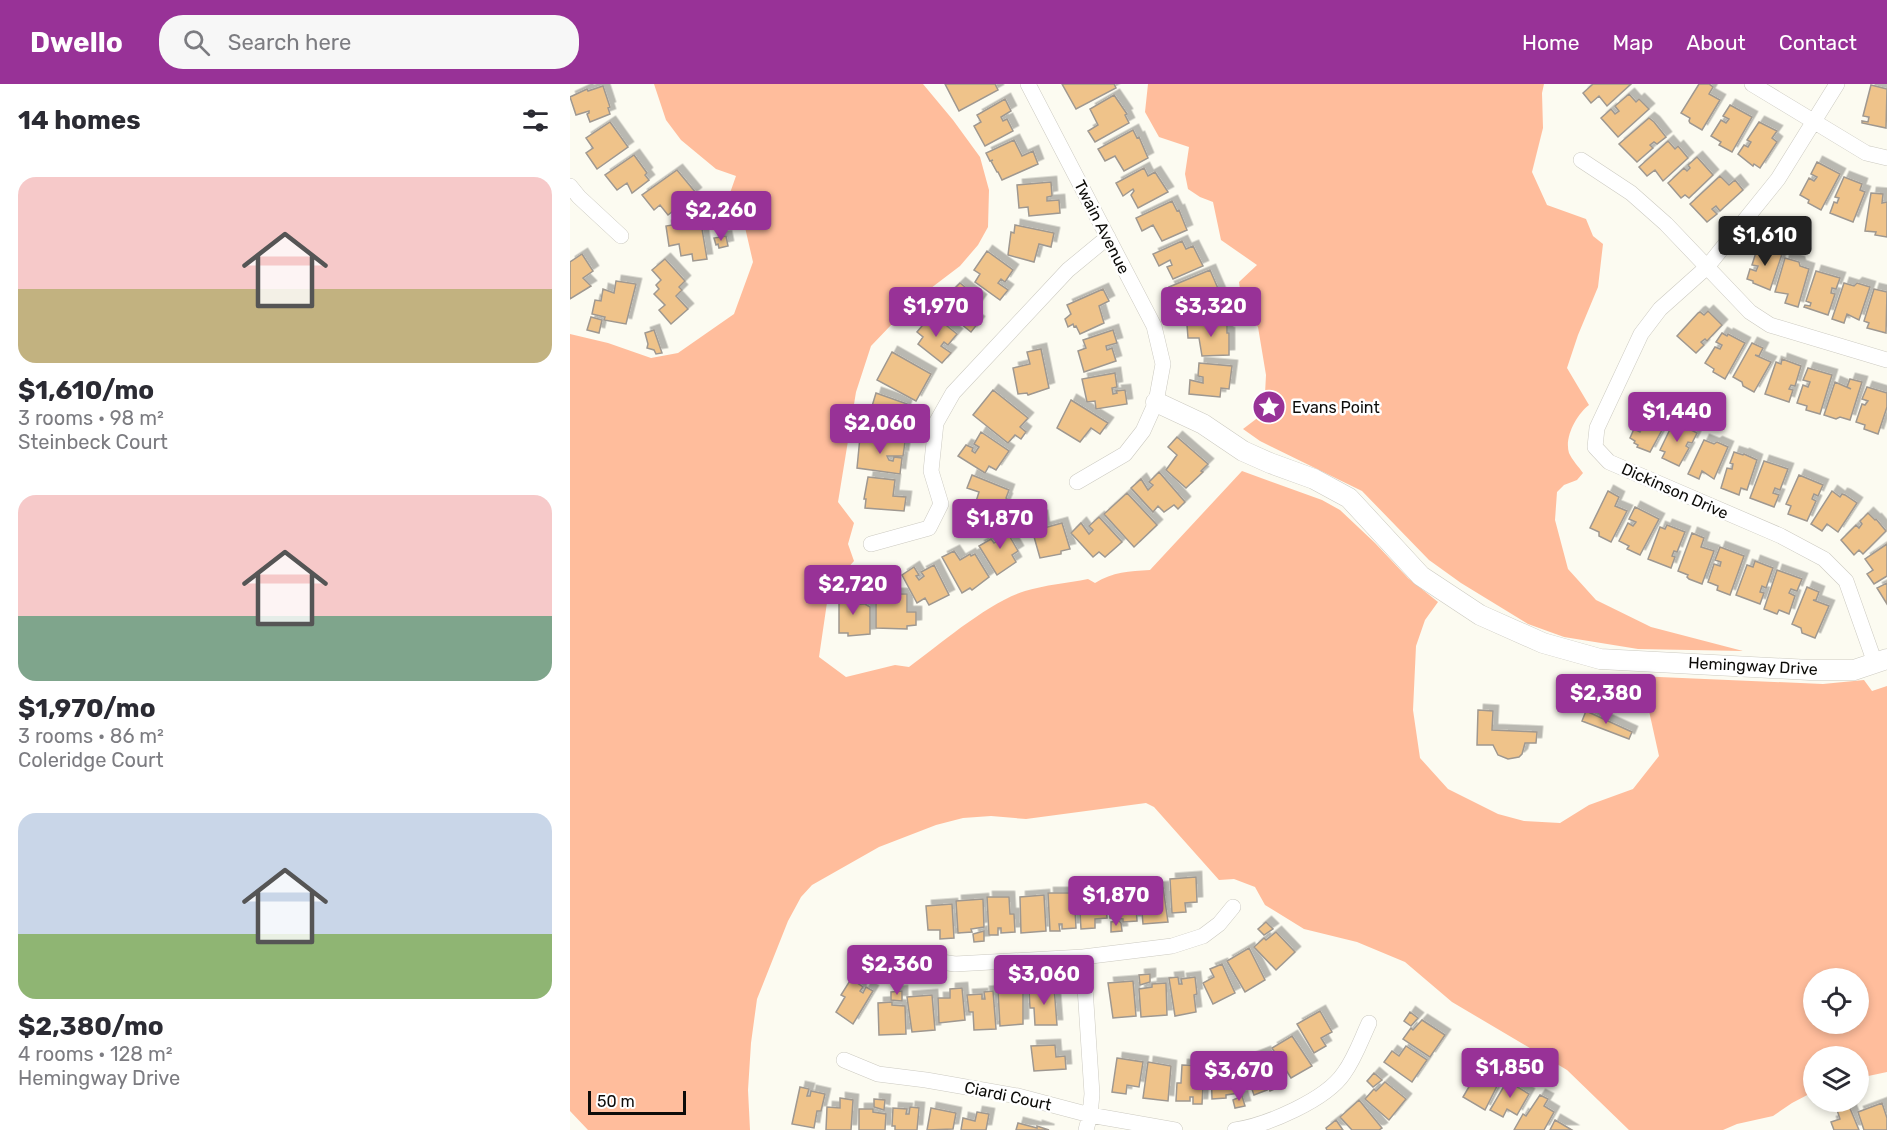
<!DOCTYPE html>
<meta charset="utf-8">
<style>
body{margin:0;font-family:Rubik,sans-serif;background:#f7f7f7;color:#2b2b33;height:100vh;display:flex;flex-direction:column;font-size:22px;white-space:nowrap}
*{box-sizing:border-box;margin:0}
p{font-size:20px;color:#7c7c81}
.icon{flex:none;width:33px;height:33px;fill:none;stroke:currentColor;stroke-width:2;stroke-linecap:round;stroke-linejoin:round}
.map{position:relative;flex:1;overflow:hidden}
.drawer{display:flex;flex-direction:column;background:#fff;width:570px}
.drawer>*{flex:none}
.buttons{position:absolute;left:1233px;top:884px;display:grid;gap:12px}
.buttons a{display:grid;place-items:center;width:66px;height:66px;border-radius:50%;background:#fff;box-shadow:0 3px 9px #0003;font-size:30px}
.scale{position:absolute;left:18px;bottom:15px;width:98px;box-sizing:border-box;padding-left:6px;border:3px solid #0d0c09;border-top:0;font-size:16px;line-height:21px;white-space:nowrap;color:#0d0c09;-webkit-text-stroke:4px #fff;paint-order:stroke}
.price{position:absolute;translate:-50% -51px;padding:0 14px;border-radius:6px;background:#983297;color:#fff;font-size:20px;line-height:39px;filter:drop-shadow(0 2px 3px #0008)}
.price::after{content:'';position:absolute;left:50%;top:36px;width:18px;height:14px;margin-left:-9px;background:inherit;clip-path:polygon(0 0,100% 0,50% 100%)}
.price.current{background:#222;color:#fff}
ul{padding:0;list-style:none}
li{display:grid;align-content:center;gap:12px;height:318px;padding:0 18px}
li span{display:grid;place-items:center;height:186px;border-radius:18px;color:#555}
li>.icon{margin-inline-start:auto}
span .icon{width:108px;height:108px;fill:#fffc;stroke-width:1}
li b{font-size:26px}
h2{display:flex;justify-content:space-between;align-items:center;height:72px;padding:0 18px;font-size:26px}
header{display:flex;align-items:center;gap:36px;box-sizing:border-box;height:84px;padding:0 30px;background:#983297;color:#fff}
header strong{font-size:28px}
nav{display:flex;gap:33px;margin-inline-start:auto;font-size:21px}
.search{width:420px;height:54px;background:#f7f7f7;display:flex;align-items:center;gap:15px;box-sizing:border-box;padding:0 21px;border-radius:24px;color:#7c7c81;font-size:22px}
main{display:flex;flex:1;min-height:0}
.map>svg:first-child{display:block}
</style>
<header>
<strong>Dwello</strong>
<div class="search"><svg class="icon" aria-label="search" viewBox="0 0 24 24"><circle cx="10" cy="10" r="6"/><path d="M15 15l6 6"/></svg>Search here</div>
<nav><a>Home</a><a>Map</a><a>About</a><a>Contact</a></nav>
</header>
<main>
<section class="drawer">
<h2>14 homes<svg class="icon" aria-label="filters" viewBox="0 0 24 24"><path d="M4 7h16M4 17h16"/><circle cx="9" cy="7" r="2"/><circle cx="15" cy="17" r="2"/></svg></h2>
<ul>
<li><span style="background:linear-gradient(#f6c9c9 60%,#c2b280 0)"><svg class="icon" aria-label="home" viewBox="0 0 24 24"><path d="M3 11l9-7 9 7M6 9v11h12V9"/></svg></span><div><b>$1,610/mo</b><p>3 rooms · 98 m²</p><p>Steinbeck Court</p></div></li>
<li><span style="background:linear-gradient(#f6c9c9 65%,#7fa58c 0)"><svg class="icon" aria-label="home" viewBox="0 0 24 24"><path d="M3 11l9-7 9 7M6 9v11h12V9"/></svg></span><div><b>$1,970/mo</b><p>3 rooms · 86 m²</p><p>Coleridge Court</p></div></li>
<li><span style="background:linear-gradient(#c9d6e8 65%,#8fb573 0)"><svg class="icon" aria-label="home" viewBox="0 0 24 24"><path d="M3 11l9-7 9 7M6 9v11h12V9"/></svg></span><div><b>$2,380/mo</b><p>4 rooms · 128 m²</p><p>Hemingway Drive</p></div></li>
</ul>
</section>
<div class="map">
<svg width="1317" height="1046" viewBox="0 0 1317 1046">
<defs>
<filter id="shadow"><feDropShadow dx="5.5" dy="-5.5" stdDeviation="0" flood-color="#0004"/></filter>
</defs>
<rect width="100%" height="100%" fill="#fcfbf1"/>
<path fill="#ffbd9c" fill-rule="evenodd" d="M84,0H353L383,36L410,73L419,106L418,143L408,161L390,182L344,217L301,262L286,308L268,418L284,439L278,460L284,477L259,505L249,573L276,593L325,581L339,583C370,560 419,518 455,507C475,501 498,499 518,495L525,499C543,488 559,487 580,486L672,387L752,416L770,426L805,459L838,494L868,518L855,536L846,562L843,626L850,674L878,705L928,730L954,737L990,739L1019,721L1063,705L1089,672L1077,618L1066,592L1253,600L1294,596L1302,607L1317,602V988L1289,994L1288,972H1244L1243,1008L1222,1019L1203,1032L1167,1040L1153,1046H1059L997,986L882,918L835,878L787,858L734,845L695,821L685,803L664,795L649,796L584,723L576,719L456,735L421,732L393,734L366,741L309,763L242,801L231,813L218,837L187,915L181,959L178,1006L180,1046H18L0,1027V250L38,259L81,274L108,269L164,230L183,178L174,139L160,109L166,92L146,85L111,56L96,36ZM1244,894H1288V939H1244Z
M578,0H974L972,9L973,44L962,88L977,121L1016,135L1023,152L1033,160L1028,203L1008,251L997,284L1019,321C1007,330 994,353 999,369C1002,376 1009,383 1013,389L1007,396L994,401L987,408L985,436L998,485L1026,516L1081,543L1173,567L1068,565L994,553L958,540L891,499L859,476L792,407L690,357L673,345L694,329L696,291L688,243L672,220L669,198L687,181L651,156L643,118L630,113L618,105L615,90L619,63L589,53L575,28Z"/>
<path fill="#efc38a" stroke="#9f9890" stroke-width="1.5" filter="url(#shadow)" d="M375,0H425L428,6L389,27Z
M492,0H544L546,4L506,25Z
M1023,0H1061L1037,22L1029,12L1021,19L1013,9Z
M1129,0H1139L1143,3L1139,10L1150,16L1132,46L1120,39L1119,37L1120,34L1111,29Z
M1301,1L1317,5L1316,44L1292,39V37L1298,38L1299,33L1293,32Z
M33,2L40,23L38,24L40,30L20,38L17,30L19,29V27L6,31L0,13L17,5L18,7Z
M1059,10L1066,18L1069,15L1079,25L1048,53L1031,34L1041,25L1045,30L1049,27L1045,22Z
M544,11L557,30L555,31L559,39L525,58L518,47L528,41L520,25Z
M435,15L441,27L431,33L433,37L437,35L443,47L415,62L404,42L411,38L407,31Z
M1160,21L1182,33L1162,68L1149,61L1151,58L1141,52L1151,36L1156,39L1159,35L1153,32Z
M1079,34L1084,38L1096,53L1087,60L1084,58L1080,61L1083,64L1067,78L1049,60Z
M40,38L58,63L27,85L16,69L23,64L16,54Z
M1189,38L1207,47L1202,54L1207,58L1190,84L1184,80L1183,82L1168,70L1174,61L1178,63L1181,58L1177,56Z
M563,46L567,54L569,53L578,74L554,87L545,72L535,77L528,65Z
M444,56L452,72L463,67L468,80L432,96L428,88H427L421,77L423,76L420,77L416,69Z
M1098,57L1105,65L1108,62L1118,74L1093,97L1085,86L1077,92L1069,83Z
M64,71L77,89L75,91L79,96L62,109L57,99L47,106L35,91Z
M1127,73L1143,91L1119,114L1115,111L1111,114L1098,99L1114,84L1117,87L1120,84L1118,81Z
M1247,78L1270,90L1251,126L1238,119L1239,116L1230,111L1239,94L1244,97L1247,93L1241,90Z
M574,84L578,92L585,88L598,108L568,124L561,111L564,107L563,105L553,112L546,99Z
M107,86L126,109L98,131L90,121L84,126L72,111Z
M1150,92L1159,101L1165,96L1173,106L1150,127L1146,122L1142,125L1147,130L1137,138L1120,120Z
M1274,93L1292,100L1290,106L1295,108L1283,138L1260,129L1264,118L1267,119L1269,114L1265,113Z
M481,98L482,112L477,113V117L489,116L490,129L459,132L458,123L449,124L447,101Z
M1301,109L1313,110L1312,119L1317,118V153L1305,151L1306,148L1295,147Z
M602,117L607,127L609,126L617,146L592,157L583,141L572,147L566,134Z
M113,139L114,141L131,139L137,175L123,177L122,170L111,172L109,160L99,162L96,142Z
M445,141L484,149L481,163L469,160L464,178L438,171L441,148L444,149Z
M156,152L158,162L149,164L148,160L146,161L144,154Z
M612,157L616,165L623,162L633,182L603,195L597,183L602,181L600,176L589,182L583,170Z
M1188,162L1198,166L1199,162L1213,167L1200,206L1183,199V197L1177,195L1180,185L1186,187L1188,182L1182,181Z
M417,167L443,186L435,198L431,195L428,199L438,206L430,216L405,198L410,190L404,186Z
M12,170L23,187L13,194L21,202L0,215V178Z
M1215,174L1229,178L1230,182L1239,185L1228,223L1215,219L1218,210L1205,208Z
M95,175L115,197L109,203L112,206L106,212L118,225L101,240L89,226L95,221L84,210L89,205L86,201L91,196L82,186Z
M640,186L653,216L611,233L606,220L619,212L617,210L612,212L614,214L606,218L599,203Z
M1246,187L1270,194L1266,205L1262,204L1261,209L1265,210L1258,231L1234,223L1235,221L1240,222L1241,219L1236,217Z
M46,197L66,200L56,240L34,236L35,233L22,230L25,216L31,217L33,205L44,209Z
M390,199L411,216L400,231L409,238L401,248L370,223L375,216L374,215Z
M1274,199L1284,202L1287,199L1300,203L1289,236L1277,230L1274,239L1262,235Z
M533,205L539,217L529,222L534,239L510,250L506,242L504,243L503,240L498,243L495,235L501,230L497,221Z
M1304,205L1317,208L1316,249L1297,244L1299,239L1294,237Z
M1138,227L1152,241L1137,257L1135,255L1131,258L1134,261L1126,269L1107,252L1128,229L1130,228L1134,231Z
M362,230L387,250L378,261L374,258L371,262L381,269L372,279L348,260L353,253L347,248Z
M21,233L32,236L29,249L17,246Z
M627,240H657V249H659V271L632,272L629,254H618L617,241Z
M84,246L92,269L86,270L84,266L77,264L78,260L75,249Z
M543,246L547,259L536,262L537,266L542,264L546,277L514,288L508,267L516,264L513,256Z
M1152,249L1157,252L1158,250L1175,259L1155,295L1143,288L1144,285L1135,279L1145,263L1150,265L1152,261L1146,258Z
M1182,259L1193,264L1189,272L1185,271L1201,278L1184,308L1173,302L1172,298L1163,293Z
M471,265L479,304L458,311L457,309L448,310L443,284L460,280L457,268Z
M322,268L361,290L346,317L307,296Z
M1212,275L1231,282L1225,302L1221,301L1219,305L1223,306L1219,318L1195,310L1206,278L1211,280Z
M629,279L662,282L659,305L651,304L650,313L619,310L620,296L633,299V293L628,292Z
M1238,284L1262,291L1250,330L1236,326L1237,322L1227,319L1233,301L1238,303L1240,298L1233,296Z
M545,289L547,303L542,304L543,310L547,309L546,307L555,306L557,320L526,325L525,317L517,318L512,295Z
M1280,295L1292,298L1280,336L1270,333L1266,335L1254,331L1265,298L1281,305L1277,303Z
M1297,303L1317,309V323L1308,350L1294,345L1295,341L1286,338L1292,320L1295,321L1298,317L1292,315Z
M423,306L458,334L450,343L456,348L451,355L445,351L438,359L403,331Z
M306,309L337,320L332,333L328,332L326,337L338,339L334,352L305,342L307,335L299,332Z
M501,316L538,339L530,350L521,344L510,358L487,344Z
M1075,324L1084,329L1086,326L1099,333L1080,368L1067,363L1068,361L1064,359L1065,357L1060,354L1064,345L1070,348L1072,344L1066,341Z
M1104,337L1127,349L1122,359L1118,358L1116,362L1119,364L1109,382L1092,374L1095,368L1090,366Z
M411,348L439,367L426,386L419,382L415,389L388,372L396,361L403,364L402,367L405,369L409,363L404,360Z
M290,353L335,358L333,372H317L319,376L323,377L324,373L332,374L330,390L287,384Z
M607,353L638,380L631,387L633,388L616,404L596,386L607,371L598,363Z
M1134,356L1144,360L1147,358L1158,363L1144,395L1132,387L1129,395L1118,390Z
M1164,368L1173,371L1174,370L1187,376L1177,406L1171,404L1169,411L1151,404L1157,384L1162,385L1163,380L1160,379Z
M1194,377L1218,385L1210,406L1205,404L1203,409L1209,411L1204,423L1180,414Z
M589,388L615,418L608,425L604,421L594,428L588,422L583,428L561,404L571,395L578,406L583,401L579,398Z
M402,391L439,406L436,414L437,415L428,435L403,427L409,408L397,404Z
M1229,391L1253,401L1248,412L1244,410L1242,415L1246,417L1237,437L1218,430L1221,422L1216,420Z
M298,393L325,396L323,412L336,413L334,427L295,424L296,415H294Z
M1038,407L1049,413L1045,422L1057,427L1041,458L1029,452V448L1020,444Z
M1262,407L1270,413L1272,410L1275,411L1287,419L1268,448L1257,440L1252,447L1241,440Z
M557,409L587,441L564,463L534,430Z
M1065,423L1089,435L1070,471L1057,465L1059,462L1049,457L1058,439L1063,442L1066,438L1059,435Z
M1298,429L1305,436L1306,435L1316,447L1293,470L1289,466L1284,471L1271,456L1286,441L1289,444L1292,440L1290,437Z
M472,432L474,444L492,439L500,465L491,467V470L470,474L459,435Z
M529,433L552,458L535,473L529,468L523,473L501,449L511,439L519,450L523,446L519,442Z
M432,439L448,467L442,471L446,478L427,491L409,462L421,455L424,459L427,457L421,446Z
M1097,441L1115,448L1107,468L1104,467L1102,472L1105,473L1101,484L1078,475L1090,443L1095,445Z
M1122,449L1134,454L1131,463L1144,467L1132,500L1119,495L1117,493L1118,491L1108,487Z
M1317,460V492L1304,500L1297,490L1303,486L1295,475Z
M1150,463L1174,472L1160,511L1147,506L1148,502L1138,498L1144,480L1150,482L1151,478L1145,476Z
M384,467L390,476L400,470L401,472L405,470L419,493L402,506L400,504L392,509L372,473Z
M1185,477L1203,484L1196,504L1192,502L1190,508L1194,509L1190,520L1166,511L1177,481L1183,483Z
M364,481L379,511L359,521L355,514L347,519L332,491L344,483L349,491L346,492L349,496L354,492L351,488Z
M1207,486L1232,495L1227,507L1221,505L1219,509L1225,512L1219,530L1209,526L1207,530L1194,525Z
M1317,499V520L1307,504Z
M306,503H319L320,510H337V528H346V541L337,542V545L306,544Z
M1237,503L1249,508L1246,516H1243L1259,522L1245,554L1232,549L1231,544L1222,540Z
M269,508L283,509V520H295L300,523V550L278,552V549H269Z
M908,626L923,627L922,646L967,648L966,659H955L952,670L949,673L938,675L928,671L923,661H907Z
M1016,627L1062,648L1059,655L1012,637Z
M626,793L627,818L615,819L616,828L602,829L600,795Z
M593,803L598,838L573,840L570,805Z
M565,805L567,837L553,838V835L540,834L539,806Z
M478,809H500L501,826H505L506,844L492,845V840H489L490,847H480Z
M535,810L537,834L525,835V844L511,845L509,812Z
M474,811L476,847L451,849L450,813Z
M417,813H439L440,830H444L445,848L431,849V844H428V851H419Z
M413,815L414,843L401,845L402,848L388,849L386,817Z
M382,820L384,854L370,855V846H358L356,822Z
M549,837L551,839L552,847L541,848V838Z
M696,838L703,845L694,851L688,845Z
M414,847V857L404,858L403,850Z
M706,848L725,868L706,886L684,863L694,854L696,856Z
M679,864L695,896L675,908L657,877Z
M652,880L665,909L643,920L633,899L644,893L640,885Z
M580,890V898L570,901L569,891Z
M608,893L609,900H612L611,895L625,893L627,910L624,911L626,928L605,932L599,894Z
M281,895L293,903L290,907L293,909L296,903L303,907L283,940L266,928L275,913L271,911Z
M563,897L566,932L543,934L538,899Z
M596,899L597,931L571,933L569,905L582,903V900Z
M475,903H484L487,941H465L464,924H460L459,906L472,905L473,910H476Z
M392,904L395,936L369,939L368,914H380V905Z
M453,905V940L430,942L428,907Z
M332,907V917L321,916V908Z
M423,907L426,945L404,946L403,928H399L397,911L412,910V915H415L414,908Z
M362,911L365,946L342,948L337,913Z
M322,918V921L335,922L336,950L309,951L308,919Z
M750,927L762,948L751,954L756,962L744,969L727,940Z
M840,928L848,934L841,942L834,937Z
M852,936L875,951L860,973L833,955L841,944L843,946Z
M722,952L742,982L721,994L702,964Z
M485,961L486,973L495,972L496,985L464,987L461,962Z
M836,962L857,976L842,998L814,978L822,967L829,972Z
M695,968L709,1003L700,1007L698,1000L695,1001L697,1006L684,1011L678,994L681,993L675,976Z
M547,974L573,978L569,1003L557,1001L556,1010L542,1008Z
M578,978L601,982L598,1017L573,1014Z
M612,981L634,982L632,1020H623V1013H620V1017H606L607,999H611Z
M667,981L669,1009L656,1011V1014L642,1015L641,983Z
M911,982L931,994L915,1026L893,1013Z
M804,989L812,996L803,1003L797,997Z
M942,993L947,996L944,1001L959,1010L947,1031L937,1025L933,1033L920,1026L937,997L939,998Z
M815,998L836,1015L819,1036L795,1015L804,1005L806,1007Z
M230,1003L239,1005L237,1012H240L241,1007L255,1010L251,1027H247L244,1044L222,1040Z
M970,1011L978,1015L974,1022L984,1028L974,1046H944L953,1030L956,1032Z
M672,1012L675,1022L665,1024L663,1016Z
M270,1014L283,1016L281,1046H256L257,1023L270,1024Z
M304,1015L315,1016L314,1026L304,1023Z
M789,1016L812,1044L809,1046H782L770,1033Z
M1312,1019L1317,1034V1046H1294L1288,1028Z
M1279,1022L1289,1046H1264L1261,1038L1270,1035L1267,1026Z
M340,1023L349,1024L347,1046H325V1042H322L323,1024L337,1025L336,1030H339Z
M361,1024L386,1029L383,1045L357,1046Z
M289,1025H303V1028L316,1030L315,1046H289Z
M407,1028L419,1030L416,1046H391L393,1034L405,1037Z
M766,1036L773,1046H757L756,1044Z
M985,1036L1002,1046H980Z
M448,1039L467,1044V1042L479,1046H446Z"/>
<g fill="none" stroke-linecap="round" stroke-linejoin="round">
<g stroke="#cccac1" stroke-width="16">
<path id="minor" d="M458,0L584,242L593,280L586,318L573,347L555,370L507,398
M1182,0L1296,69L1317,74
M1267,0L1208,95L1137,183L1090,225L1071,250L1027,344L1025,363L1039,378L1211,452L1254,475L1276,497L1305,579
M1011,76L1061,109L1096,140L1180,228L1200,241L1317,276
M0,102L9,113L51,152
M301,460L359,444L371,420L361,387L366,339L383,309L498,186L538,153
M338,873L385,880L513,873L602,862L633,852L649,840L663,823
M513,873L522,1010L520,1031L516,1046
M274,976L308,990L356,996L448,1012L520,1031L605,1046
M665,1046C697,1041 756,1016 774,989C785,974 791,956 799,939"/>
</g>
<g stroke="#cccac1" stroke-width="21">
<path id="tertiary" d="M586,318L633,340L673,367L700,379L744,395L779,414L851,492L910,531L973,559L1030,575L1240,586H1284L1317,575"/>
</g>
<use href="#minor" stroke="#fff" stroke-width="15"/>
<use href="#tertiary" stroke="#fff" stroke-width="20"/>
</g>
<defs>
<g id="sight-disc" transform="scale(1.725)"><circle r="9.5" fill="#983297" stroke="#fff"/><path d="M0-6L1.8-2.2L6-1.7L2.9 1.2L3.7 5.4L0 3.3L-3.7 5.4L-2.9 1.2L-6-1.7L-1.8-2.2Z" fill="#fff"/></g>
</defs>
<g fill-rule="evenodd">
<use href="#sight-disc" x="699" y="323"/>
</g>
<g text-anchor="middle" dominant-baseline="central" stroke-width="5" stroke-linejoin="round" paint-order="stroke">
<g font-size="16" fill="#0d0c09" stroke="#fff">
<text transform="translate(532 143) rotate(63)">Twain Avenue</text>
<text transform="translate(1105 407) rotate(24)">Dickinson Drive</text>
<text transform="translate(1183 582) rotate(3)">Hemingway Drive</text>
<text transform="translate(438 1012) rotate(12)">Ciardi Court</text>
</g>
<g font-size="16" fill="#0d0c09" stroke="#fff" text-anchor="start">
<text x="722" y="323">Evans Point</text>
</g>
</g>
</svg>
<div class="buttons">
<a><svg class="icon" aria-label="locate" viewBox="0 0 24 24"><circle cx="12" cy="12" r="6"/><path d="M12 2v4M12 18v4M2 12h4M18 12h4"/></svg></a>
<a><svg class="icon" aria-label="layers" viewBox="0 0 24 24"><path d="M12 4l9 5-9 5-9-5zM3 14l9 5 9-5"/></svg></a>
</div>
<div class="scale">50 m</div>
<b class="price" style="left:151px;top:158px">$2,260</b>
<b class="price current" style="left:1195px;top:183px">$1,610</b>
<b class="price" style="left:366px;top:254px">$1,970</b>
<b class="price" style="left:641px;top:254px">$3,320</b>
<b class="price" style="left:1107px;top:359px">$1,440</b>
<b class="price" style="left:310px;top:371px">$2,060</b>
<b class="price" style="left:430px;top:466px">$1,870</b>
<b class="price" style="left:283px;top:532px">$2,720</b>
<b class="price" style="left:1036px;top:641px">$2,380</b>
<b class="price" style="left:546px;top:843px">$1,870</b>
<b class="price" style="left:327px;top:912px">$2,360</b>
<b class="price" style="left:474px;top:922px">$3,060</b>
<b class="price" style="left:940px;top:1015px">$1,850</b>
<b class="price" style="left:669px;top:1018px">$3,670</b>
</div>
</main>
